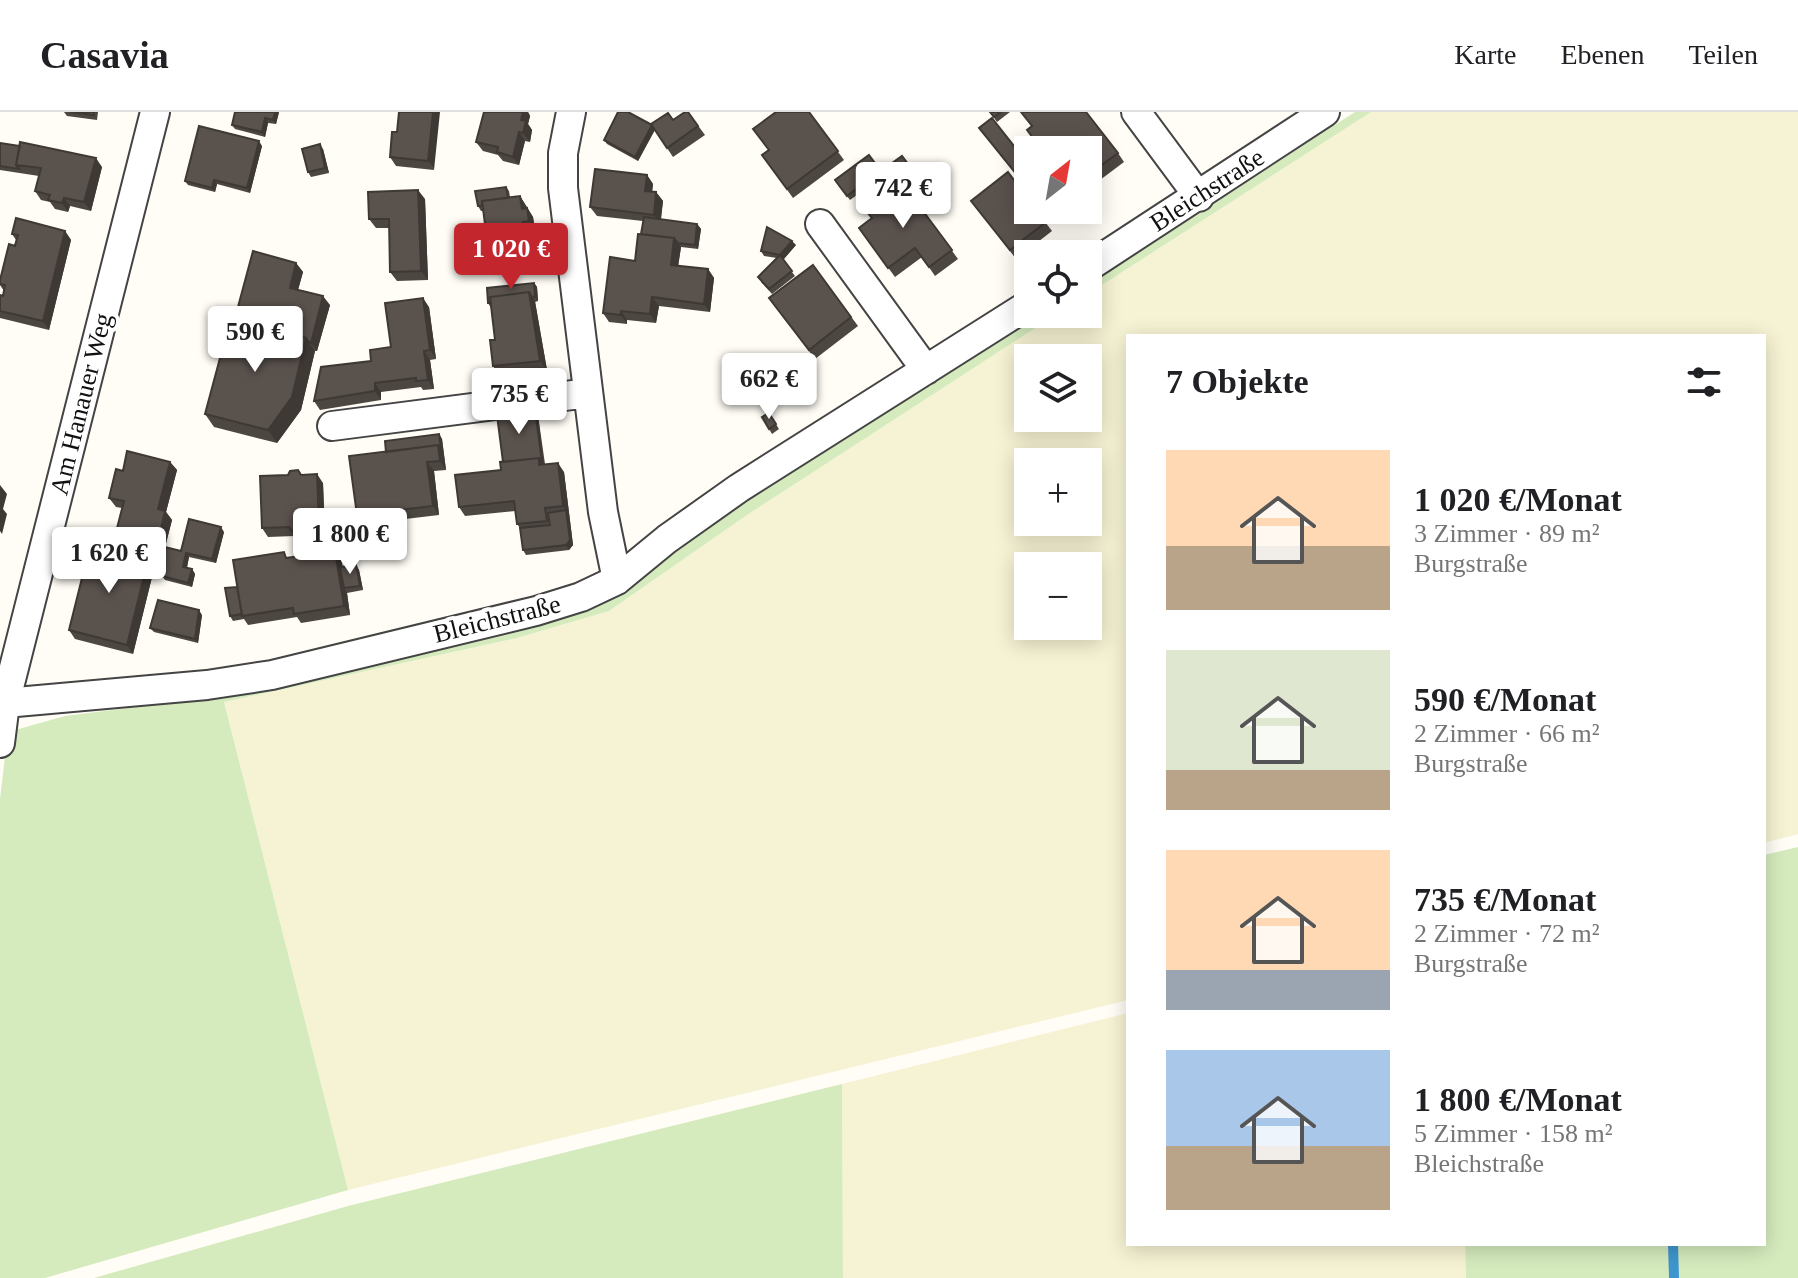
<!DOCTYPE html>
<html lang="de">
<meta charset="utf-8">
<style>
body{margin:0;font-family:"Times New Roman",serif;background:#f2f2f2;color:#202124;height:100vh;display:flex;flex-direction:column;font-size:30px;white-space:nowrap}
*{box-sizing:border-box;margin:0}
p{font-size:26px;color:#757577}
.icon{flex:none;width:44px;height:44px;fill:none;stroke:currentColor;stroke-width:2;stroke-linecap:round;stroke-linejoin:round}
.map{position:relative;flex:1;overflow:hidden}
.side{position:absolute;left:1126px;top:222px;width:640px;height:912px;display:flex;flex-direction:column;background:#fff;border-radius:0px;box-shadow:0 4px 20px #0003}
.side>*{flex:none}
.needle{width:52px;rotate:31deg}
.buttons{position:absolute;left:1014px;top:24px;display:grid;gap:16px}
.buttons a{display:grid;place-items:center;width:88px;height:88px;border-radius:0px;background:#fff;box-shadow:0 4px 20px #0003;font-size:40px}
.price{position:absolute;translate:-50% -68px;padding:0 18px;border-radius:8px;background:#fff;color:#222;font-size:26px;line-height:52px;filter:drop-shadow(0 2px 4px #0008)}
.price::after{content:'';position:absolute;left:50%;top:48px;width:24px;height:18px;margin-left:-12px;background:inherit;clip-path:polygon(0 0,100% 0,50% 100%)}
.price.selected{background:#c4262e;color:#fff}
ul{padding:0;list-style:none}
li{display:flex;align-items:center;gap:24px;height:200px;padding:0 40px}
li span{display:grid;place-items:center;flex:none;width:224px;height:160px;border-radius:0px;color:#555}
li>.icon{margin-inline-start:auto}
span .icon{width:96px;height:96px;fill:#fffc;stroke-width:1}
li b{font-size:34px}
h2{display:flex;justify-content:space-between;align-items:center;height:96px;padding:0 40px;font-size:34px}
header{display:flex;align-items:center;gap:48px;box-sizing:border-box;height:112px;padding:0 40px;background:#fff;border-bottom:2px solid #e0e0e0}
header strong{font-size:38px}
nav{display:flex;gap:44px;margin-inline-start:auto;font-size:28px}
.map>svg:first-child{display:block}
</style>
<header>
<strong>Casavia</strong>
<nav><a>Karte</a><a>Ebenen</a><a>Teilen</a></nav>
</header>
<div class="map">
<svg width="1798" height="1166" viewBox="0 0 1798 1166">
<rect width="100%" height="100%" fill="#fffdf5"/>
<path fill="#f6f3d4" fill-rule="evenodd" d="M1371,0H1798V722L1764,731V224H1128V888L348,1078L224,590L517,526L609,499L747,403L1057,202H1088V182ZM1028,246H1088V306H1028ZM1028,350H1088V410H1028ZM1028,454H1088V514H1028Z
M1128,901V1132H1465L1466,1166H843L842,972Z"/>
<path fill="#d5ebbd" d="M1355,0H1371L1088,182V171Z
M1039,202H1057L747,403L609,499L517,526L224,590L348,1078L45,1166H0V687L8,620L65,604L221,584L610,486L737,393Z
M1798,735V1166H1466L1465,1132H1764V743Z
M842,972L843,1166H94L348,1094Z"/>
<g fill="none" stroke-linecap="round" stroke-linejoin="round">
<path stroke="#3f96cf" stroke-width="10" d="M1673,1132L1674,1166"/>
<g stroke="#444" stroke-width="32">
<path id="minor" d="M571,0L563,41V76L603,400L617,468
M1136,0L1199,85
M820,112L926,258
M1088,155L1325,0
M332,314L588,281
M5,591L207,573L272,563L536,499L581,485L617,468L667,427L739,376L1028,193
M0,631L5,591L155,0"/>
</g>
<use href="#minor" stroke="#fff" stroke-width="28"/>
</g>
<path fill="#4d4742" d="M64,0H98L97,8L67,4Z
M279,0L276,12L268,11L265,25L235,17L232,13Z
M399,0L434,58L396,54L390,45L397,20Z
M484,0H528L530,4L528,12L532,18L530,30L525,29L519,53L503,49L498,43L483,39L476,30Z
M688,0L705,23L673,45L655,18L638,49L607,32L604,28L651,12L673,8Z
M809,0L844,48L793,86L762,43Z
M990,0H1010L997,10Z
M979,16L1028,52V63L1021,69Z
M0,31L102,55L91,99L70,94L68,100L55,97L50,90L41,88L35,79L39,64L0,58Z
M262,34L250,81L217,72L215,80L188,73L185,69Z
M323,37L329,61L311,65L308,60Z
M1088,38L1118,41L1124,50L1088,77Z
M902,44L922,71L910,81L958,147L935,164L922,145L895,165L859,116L872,106L886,85L875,70L850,88L835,68L881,59Z
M647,63L653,72L652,80H656L663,89L661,108L697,112L701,117L698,137L681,135L678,154L708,157L714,166L710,200L659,194L656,211L627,208V212L609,210L603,201L635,149L641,122L643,109L597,104L590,95Z
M506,75L509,79L510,85L520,84L533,105L535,118L529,119L533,144L516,146L512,141L494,144L488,135L483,99H481L478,94Z
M425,87L428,168L397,169L390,160L389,116H376L369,107Z
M978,97L1036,98L1052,119L1016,147Z
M65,119L71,128L49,218L0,206V183L3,184L4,179L0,173V168L16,128L12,122Z
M796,133L783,148L795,164L772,182L761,170L777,146L764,144L761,139Z
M296,151L303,160L298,178L330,193L317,239H315L301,298L277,331L214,315L205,302L235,206Z
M813,153L858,214L815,247L769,186Z
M534,171L537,175L538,189L535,190L547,258L499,263L493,254L495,228L491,196L488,191Z
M429,195L436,247L430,248L434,277L423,278L421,275L381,280V288L320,298L314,289L391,235Z
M535,298L538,303L545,352L564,360L573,433L569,438L526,443L523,438L520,416L517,412L515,399L465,404L459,395L501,358L503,350Z
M769,301L779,317L772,322L762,305Z
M439,322L442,327L446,358L434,359L439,403L363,412L357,403L386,340Z
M170,350L177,358L166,400L172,408L165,435L181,439L224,420L216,451L189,445L187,456L192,457L195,462L192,475L165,468L162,464L164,454L149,450L154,457L133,542L75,527L69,518L130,444L128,441L131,431L123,429L116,420L122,396L116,395L109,386L123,359Z
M298,358L302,363L323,371L325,423H309L306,428H298L295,424L268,425L262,416L288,363Z
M289,446L341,448L343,455L356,453L359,458L363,478L347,481L350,503L301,511L297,505L248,513L244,507L233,509L230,504L237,475Z
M202,503L198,531L154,520L150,516Z"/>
<path fill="#3f3936" d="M275,0H279L276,12L273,8Z
M433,0H440L434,58L428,49Z
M523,0H528L530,4L528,12L532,18L530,30L523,21L521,8Z
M265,6L268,11L265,25L262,20Z
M652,13L655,17L638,49L635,45Z
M519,20L525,29L519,53L513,45Z
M259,29L262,34L250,81L247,76Z
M320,32L323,37L329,61L325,56Z
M96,46L102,55L91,99L84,90Z
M647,63L653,72L651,88L645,79Z
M214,68L217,72L215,80L212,76Z
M418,78L425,87L428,168L421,159Z
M656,80L663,89L660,112L654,103Z
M520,84L533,105L535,118L522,97Z
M64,86L70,94L68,100L62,91Z
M523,110L529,119L533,144L527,135Z
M697,112L701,117L698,137L695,133Z
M65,119L71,128L49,218L43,209Z
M674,126L681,135L677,162L671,153Z
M792,129L796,133L783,148L780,143Z
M296,151L303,160L296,185L290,176Z
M708,157L714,166L710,200L704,192Z
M534,171L537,175L538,189L535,185Z
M529,180L535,189L547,258L540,249Z
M323,184L330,193L317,239L311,231Z
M652,185L659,194L656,211L650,202Z
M423,186L429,195L436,247L430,238Z
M621,199L627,208V212L621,203Z
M306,226L315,239L301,298L277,331L268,318Z
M424,239L430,248L434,277L428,268Z
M375,271L381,280V288L375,279Z
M535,298L538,303L545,362L539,353Z
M439,322L442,327L446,358L440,349L438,333Z
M170,350L177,358L166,400L172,408L164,439L158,430V397Z
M427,350L434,359L439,403L433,394Z
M558,351L564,360L573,433L569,438L566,433V398L563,394Z
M317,362L323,371L325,423L319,414Z
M0,373L7,382L3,397L7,402L2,422L0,419Z
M221,415L224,420L216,451L212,447Z
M302,415L309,423L306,428L299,419Z
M335,439L341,448L346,476H344L347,481L350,503L344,494Z
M186,441L189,445L186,459L183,455Z
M148,448L154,457L133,542L127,533Z
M356,453L359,458L363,478L360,474Z
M192,457L195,462L192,475L188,471Z
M199,498L202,503L198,531L195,527Z"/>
<path fill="#5a524d" stroke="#3f3936" stroke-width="2" d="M70,0H94V3Z
M235,0H275L273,8L265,6L262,20L232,13Z
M399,0H433L428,49L390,45L392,20H397Z
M484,0H523L521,8L526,9L523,21L519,20L513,45L497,40L498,35L476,30Z
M618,0H628L652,13L635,45L604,28Z
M685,0H688L698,14L667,36L651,12L668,1L673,8Z
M776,0H809L838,39L787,77L762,43L769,38L753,17Z
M990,0H1001L994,5Z
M1021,0H1086L1118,41L1088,63V38H1042L1027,18L1032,14Z
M992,6L1028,52V56L1018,64L979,16Z
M199,14L259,29L247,76L214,68L212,76L185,69Z
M20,30L96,46L84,90L64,86L62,91L48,88L50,83L35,79L41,56L16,53Z
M0,31L20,34L16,53L19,57L0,54Z
M320,32L325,56L308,60L302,37Z
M869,43L881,59L902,44L919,67L906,76L903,72L886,85L871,66L847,84L835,68Z
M595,57L647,63L645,79L656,80L654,103L590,95Z
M1008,60L1028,87V98H1036L1046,110L1010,138L971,89Z
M903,72L952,138L929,155L915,136L888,156L859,116L872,106L867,100Z
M506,75L508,86L482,89V94H478L475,79Z
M418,78L421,159L390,160L389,107H369L368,80Z
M520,84L522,97L527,96L529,109L523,110L527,135L510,137L509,132L488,135L482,89Z
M644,105L697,112L695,133L678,131L674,126L641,122Z
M16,106L65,119L43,209L0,199V183L3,184L5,173L0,172V168L9,132L15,134L18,123L12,122Z
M767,115L792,129L780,143L761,139Z
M638,122L674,126L671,153L708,157L704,192L652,185L650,202L621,199V203L603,201L610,145L635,149Z
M253,139L296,151L290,176L323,184L311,231L309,230L306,226L235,206Z
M780,143L792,159L769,177L758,165Z
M813,153L851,205L809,238L769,186Z
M534,171L535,185H532L529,180L490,185L491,191H488L487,176Z
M529,180L540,249L493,254L490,228H495L490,185Z
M423,186L430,238L424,239L428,268L416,269V266L375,271V279L314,289L321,255L371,249L370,238L391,235L385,191Z
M231,205L306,226L292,285L268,318L205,302Z
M535,298L542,350L539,346L503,350L497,303Z
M769,301L776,312L769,317L762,305Z
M439,322L441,337L438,333L386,340L385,329Z
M438,333L440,349L427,350L433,394L357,403L349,344Z
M127,339L170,350L158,397L165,399L158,430L116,420L124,389L109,386L116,357L123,359Z
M539,346V353L558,351L563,394L545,396L547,409L517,412L514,389L459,395L455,363L501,358L500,350Z
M298,358L301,363L317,362L319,414L302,415L299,419H292L289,415L262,416L260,364L288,363L290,359Z
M566,398L570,428L566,433L523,438L520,416L550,413L548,401Z
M189,407L221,415L212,447L186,441L183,455L192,457L188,471L162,464L165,450L128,441L132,427L181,439Z
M90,434L148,448L127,533L69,518Z
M335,439L344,494L294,502L293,496L242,504L233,448L284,440L286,446Z
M356,453L360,474L344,476L340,455Z
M237,475L242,502L230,504L225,476Z
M158,488L199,498L195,527L150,516Z"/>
<g text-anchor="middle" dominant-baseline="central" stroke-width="8" stroke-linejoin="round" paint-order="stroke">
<g font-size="26" fill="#111" stroke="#fff">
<text transform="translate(1207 78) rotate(-33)">Bleichstraße</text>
<text transform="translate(81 292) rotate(-76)">Am Hanauer Weg</text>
<text transform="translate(497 507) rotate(-14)">Bleichstraße</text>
</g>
</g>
</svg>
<div class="buttons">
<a><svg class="needle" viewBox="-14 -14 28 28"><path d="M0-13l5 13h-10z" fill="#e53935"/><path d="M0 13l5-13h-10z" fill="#757577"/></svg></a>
<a><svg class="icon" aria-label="locate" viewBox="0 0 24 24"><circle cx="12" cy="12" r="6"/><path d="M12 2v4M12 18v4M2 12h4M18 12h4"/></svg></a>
<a><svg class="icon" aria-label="layers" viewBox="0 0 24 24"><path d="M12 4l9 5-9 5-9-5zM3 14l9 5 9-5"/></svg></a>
<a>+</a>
<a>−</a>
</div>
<b class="price" style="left:903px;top:118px">742 €</b>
<b class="price selected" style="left:511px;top:179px">1 020 €</b>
<b class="price" style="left:255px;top:262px">590 €</b>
<b class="price" style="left:769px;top:309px">662 €</b>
<b class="price" style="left:519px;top:324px">735 €</b>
<b class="price" style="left:350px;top:464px">1 800 €</b>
<b class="price" style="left:109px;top:483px">1 620 €</b>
<section class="side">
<h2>7 Objekte<svg class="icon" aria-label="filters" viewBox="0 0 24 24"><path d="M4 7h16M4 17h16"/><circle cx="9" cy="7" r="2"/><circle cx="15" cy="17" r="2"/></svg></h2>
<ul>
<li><span style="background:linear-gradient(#ffd9b3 60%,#b9a48a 0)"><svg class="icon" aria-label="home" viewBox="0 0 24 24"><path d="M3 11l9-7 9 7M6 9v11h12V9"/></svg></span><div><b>1 020 €/Monat</b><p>3 Zimmer · 89 m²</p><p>Burgstraße</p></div></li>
<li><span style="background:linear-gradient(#dfe7d0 75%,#b9a48a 0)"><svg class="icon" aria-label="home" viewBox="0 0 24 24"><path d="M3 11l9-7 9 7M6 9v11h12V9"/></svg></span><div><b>590 €/Monat</b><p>2 Zimmer · 66 m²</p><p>Burgstraße</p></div></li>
<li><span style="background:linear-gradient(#ffd9b3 75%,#9aa5b1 0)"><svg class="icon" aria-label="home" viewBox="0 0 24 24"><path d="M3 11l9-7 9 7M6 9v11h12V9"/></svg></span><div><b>735 €/Monat</b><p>2 Zimmer · 72 m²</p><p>Burgstraße</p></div></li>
<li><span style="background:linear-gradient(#a9c7e8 60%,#b9a48a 0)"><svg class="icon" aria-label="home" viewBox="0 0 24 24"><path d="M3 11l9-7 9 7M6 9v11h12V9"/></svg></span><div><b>1 800 €/Monat</b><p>5 Zimmer · 158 m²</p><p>Bleichstraße</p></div></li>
</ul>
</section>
</div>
